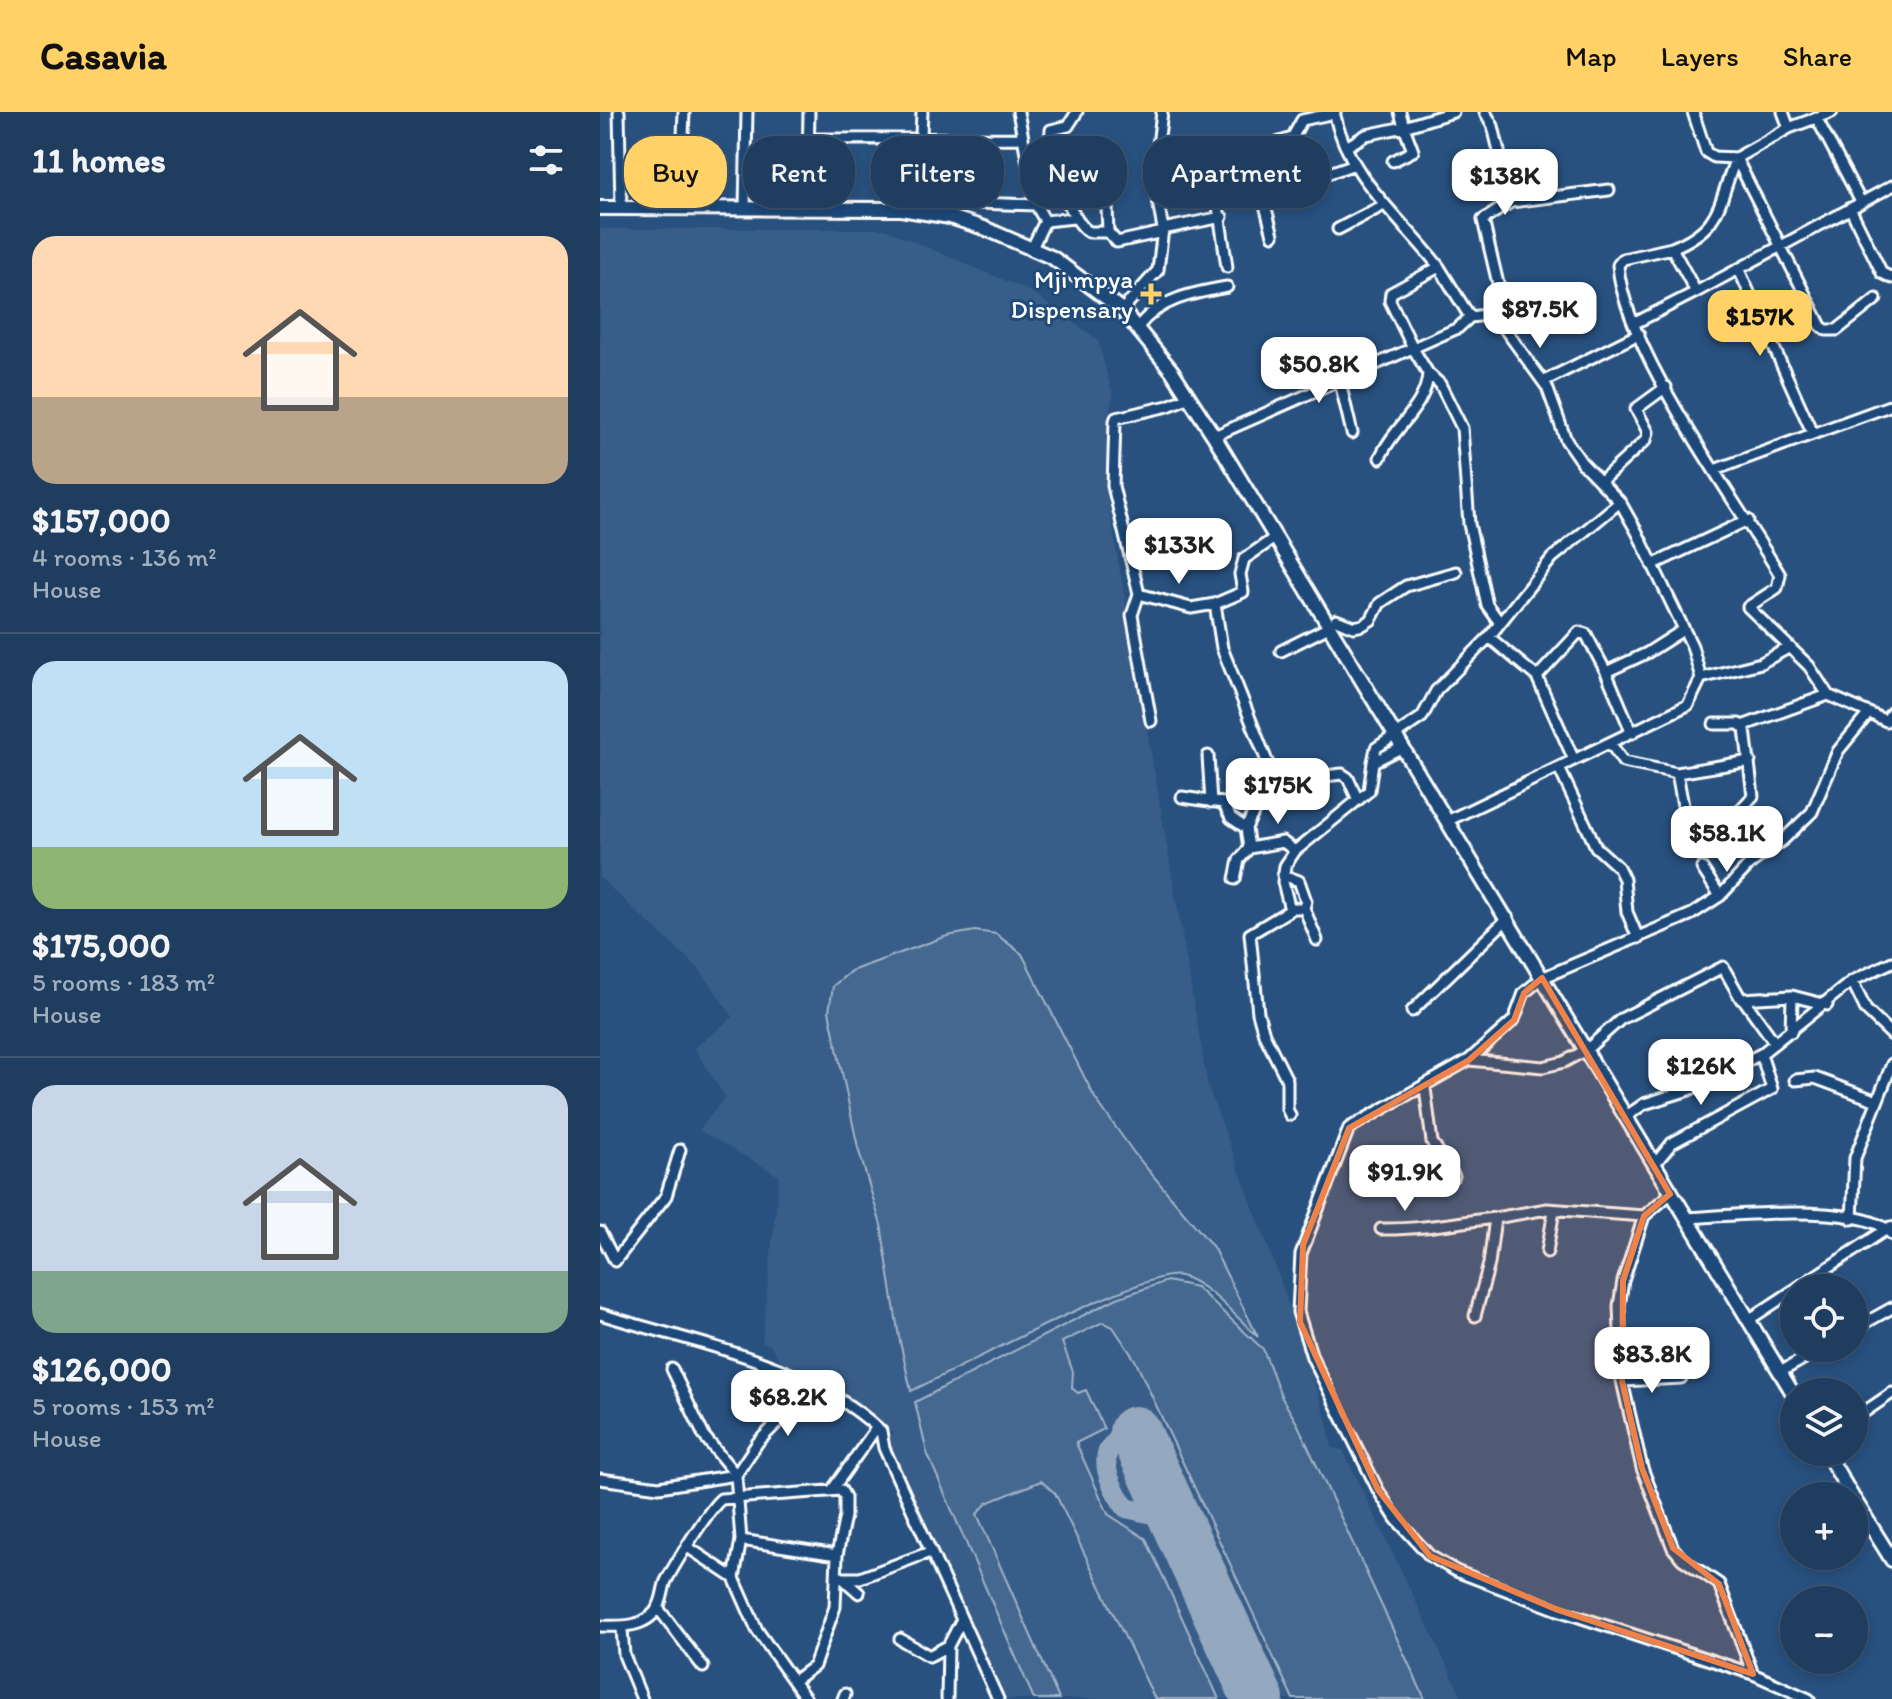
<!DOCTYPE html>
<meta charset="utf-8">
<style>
body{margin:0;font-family:Itim,sans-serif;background:#2b4868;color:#f1f3f6;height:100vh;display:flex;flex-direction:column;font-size:30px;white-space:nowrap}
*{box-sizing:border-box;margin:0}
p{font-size:26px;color:#a1aebd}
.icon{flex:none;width:44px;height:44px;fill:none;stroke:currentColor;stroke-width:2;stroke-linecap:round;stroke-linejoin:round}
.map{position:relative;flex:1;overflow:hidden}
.panel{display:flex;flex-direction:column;background:#1e3d5f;width:600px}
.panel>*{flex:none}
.guide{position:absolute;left:24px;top:24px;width:760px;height:72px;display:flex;gap:16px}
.buttons{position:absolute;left:1180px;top:1162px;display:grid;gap:16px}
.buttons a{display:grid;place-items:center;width:88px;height:88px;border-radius:50%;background:#1e3d5f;box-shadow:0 4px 12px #0003,0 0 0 2px #3c5674;font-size:40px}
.price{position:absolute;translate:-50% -68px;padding:0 18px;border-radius:16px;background:#fff;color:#222;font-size:26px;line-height:52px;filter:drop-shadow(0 2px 4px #0008)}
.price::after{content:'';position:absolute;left:50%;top:48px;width:24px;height:18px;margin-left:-12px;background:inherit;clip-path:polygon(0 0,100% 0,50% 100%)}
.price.active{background:#ffd166;color:#111}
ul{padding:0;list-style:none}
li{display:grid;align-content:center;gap:16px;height:424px;padding:0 32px}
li+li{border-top:2px solid #3c5674}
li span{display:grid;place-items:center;height:248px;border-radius:24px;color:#555}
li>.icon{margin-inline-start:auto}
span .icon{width:144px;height:144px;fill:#fffc;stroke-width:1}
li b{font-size:34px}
h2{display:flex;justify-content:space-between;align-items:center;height:96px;padding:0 32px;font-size:34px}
.tag{padding:0 28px;border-radius:32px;background:#1e3d5f;box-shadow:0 4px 12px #0003,0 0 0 2px #3c5674;font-size:28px;line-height:72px}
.tag.active{background:#ffd166;color:#111}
header{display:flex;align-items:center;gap:48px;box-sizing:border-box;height:112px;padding:0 40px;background:#ffd166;color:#111}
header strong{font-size:38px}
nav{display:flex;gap:44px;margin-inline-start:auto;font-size:28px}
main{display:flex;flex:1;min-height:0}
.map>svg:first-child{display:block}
</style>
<header>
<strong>Casavia</strong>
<nav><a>Map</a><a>Layers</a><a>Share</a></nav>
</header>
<main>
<section class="panel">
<h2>11 homes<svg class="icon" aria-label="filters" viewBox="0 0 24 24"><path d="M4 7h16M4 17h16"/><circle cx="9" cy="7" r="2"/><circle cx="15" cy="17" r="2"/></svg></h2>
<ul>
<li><span style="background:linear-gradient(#ffd9b3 65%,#b9a48a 0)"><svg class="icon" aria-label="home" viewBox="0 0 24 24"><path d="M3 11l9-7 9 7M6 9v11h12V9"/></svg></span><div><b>$157,000</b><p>4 rooms · 136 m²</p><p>House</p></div></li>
<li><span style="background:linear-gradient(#bfe0f5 75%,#8fb573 0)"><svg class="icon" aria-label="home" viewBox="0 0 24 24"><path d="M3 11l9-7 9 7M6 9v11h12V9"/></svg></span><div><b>$175,000</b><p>5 rooms · 183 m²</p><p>House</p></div></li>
<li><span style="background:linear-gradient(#c9d6e8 75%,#7fa58c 0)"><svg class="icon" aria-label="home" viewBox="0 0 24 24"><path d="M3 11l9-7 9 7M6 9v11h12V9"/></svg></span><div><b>$126,000</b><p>5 rooms · 153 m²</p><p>House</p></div></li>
</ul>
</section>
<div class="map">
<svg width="1292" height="1587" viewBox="0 0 1292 1587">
<rect width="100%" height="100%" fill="#28517f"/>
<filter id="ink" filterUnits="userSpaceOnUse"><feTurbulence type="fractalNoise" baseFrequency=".0125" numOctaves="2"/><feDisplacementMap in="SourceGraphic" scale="16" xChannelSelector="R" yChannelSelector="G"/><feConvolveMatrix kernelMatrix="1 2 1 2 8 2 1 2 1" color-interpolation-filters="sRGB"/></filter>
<g filter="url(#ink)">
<path fill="#375d88" d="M0,117H284L430,179L498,228L513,284L508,307L506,376L608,975L675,1153L726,1306L732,1336L743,1338L863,1587H402L286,1328L293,1321L263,1295L182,1250L169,1232L162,1230L179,1064L99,1018L125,985L94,936L133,905L100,858L0,766Z"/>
<path fill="#446890" stroke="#a2b4c8" stroke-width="2" d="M375,819L396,822L422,842L495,986L534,1041L613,1135L658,1225C636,1205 610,1173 581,1164C548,1155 354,1259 311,1279L299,1225L281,1113L258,1036L229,899L233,874L251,859L347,824Z
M567,1169L596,1175L663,1237L682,1286L698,1313L825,1587H693L535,1248L513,1215L503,1210L462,1230L473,1260L472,1276L478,1281L486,1278L504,1317L476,1331L508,1402L546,1427L619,1587H555L455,1381L441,1369L387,1391L377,1402L459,1587H434L327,1341L315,1290L517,1186Z"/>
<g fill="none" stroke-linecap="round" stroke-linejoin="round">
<path stroke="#94a8bf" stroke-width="20" d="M557,1368C557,1357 562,1348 558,1338C547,1313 471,1319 526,1396L575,1407"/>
<path stroke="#94a8bf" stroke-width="52" d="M535,1320L658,1587"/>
<g stroke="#fff" stroke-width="15">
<path id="minor" d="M19,0L21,96
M418,0L436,93L445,109L432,136
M477,0L468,14L451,18C448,40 469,109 489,120H508L506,69L497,51
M734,0C748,67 800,104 839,155L791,181L790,189L814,238L828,261L840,272L862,316L869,412L887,493L900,511
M885,0L893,14L911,90L1009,78
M1093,0L1106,40L1114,45L1136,46L1189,16L1183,0
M1216,5L1261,90
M1189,16L1232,0
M692,26L712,69
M210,27L421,26
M746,35L766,23L804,15L800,0
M650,37L673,123
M611,46L627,155
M1136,46L1221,214L1226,218H1237L1276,187
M557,48C603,48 648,41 692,26L702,8L735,1
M793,49L813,39L804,15L853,0
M663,84L755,52
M319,89L436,93
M318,93L322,0
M145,95L147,0
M207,95L209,0
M80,96L84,0
M1250,96L1282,161L1292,166
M445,109L474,106
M563,117L622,105
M738,117L782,94
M508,120L517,130L563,120
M1072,136L1023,147L1018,153C1024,238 1135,386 1180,463L1177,476L1148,495L1209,554L1228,583L1269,601
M839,155L870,205
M1139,158L1212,320
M1096,180L1292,74
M522,198L558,158L563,117L554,67L562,0
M899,206L904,197L883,108L911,90
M1035,211L1096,180L1072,136C1123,115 1117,93 1136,46
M538,215C559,187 593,181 627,175
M712,239L739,266L752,321
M944,269L1039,222
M614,324L858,216L870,205L894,202L947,275L966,328L982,351L1020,390L1037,420L1092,534L1101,566L1088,593L847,709
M780,346C792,316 827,295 828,261
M1117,357L1292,293
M1000,370L1046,328L1048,320L1036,297L1066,275
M676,425L644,447L640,462L643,480L615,492L622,536L672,662L716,665L742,662L748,666L758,688
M1052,453L1148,408
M539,482L591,496L615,492
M736,508L754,515L763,513L771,508L780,491L806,474L856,460
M889,525L937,565L979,520L986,522L1006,560L1047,541L1083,518
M681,539L729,515
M1006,560L1032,621
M937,565L974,648
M1101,566L1161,551L1190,535
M551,609L532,503L539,482L513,374L515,309L516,306L568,294L589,285
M1114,612H1139L1145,617L1153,684L1140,698V708
M1142,614L1228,583
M1011,632L1023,650L1077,661L1150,649
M608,644L611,690
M773,650L776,636L822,605L836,579L889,525L952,446L1020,390
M959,656L996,735L1018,755L1024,767L1027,800L1038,826
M1077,661L1084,699
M582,685L623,691L631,706L646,716
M649,736L683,730L695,739
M1102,756L1120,784
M683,763L699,769L706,789L704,796
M635,767L639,748L649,736L646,716L672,662
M691,796H704L717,828
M1252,869L1266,898L1292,923
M1144,888L1175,931
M812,899L908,806
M1191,920L1192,884
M869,948L943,955L964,950L986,938L1021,907L1123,855L1141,887L1192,884L1227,893
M1195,968L1215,966L1277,989
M825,976L832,1030L854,1064
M690,1003L687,997V968L664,922L658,901L650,822L690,798L683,770L685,754L695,739L769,679L773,650L803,635
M1025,1005L1044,992L1089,978L1161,942L1252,869L1292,850
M1054,1053L1072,1031L1172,977L1161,942
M1070,1082L1044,1104L1023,1169L1019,1194L1022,1269L1042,1356L1073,1436L1082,1447L1119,1472L1153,1562
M895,1106L947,1097L1044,1104
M1087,1106C1127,1104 1268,1089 1292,1123
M1252,1107L1255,1046L1292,952
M781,1117C819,1118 857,1110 895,1106L889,1152L875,1204
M0,1120L15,1149L66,1084L80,1038
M947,1140L954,1098
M1197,1176L1290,1115
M0,1202C93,1231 208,1250 281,1319L284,1336L398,1587
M1150,1207L1194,1178
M1254,1217L1292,1196
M72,1257L104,1324L136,1363L141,1428L134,1466L157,1518L206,1587
M1182,1259L1223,1236
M1022,1269L1081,1266
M1254,1307L1292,1281
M136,1363L158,1330L183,1305L197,1265
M0,1367L59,1375L136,1363
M232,1378L277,1315
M141,1428L237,1443
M89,1436L134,1466
M241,1465L259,1481
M241,1466H260L330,1440
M58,1496L103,1555
M0,1514C21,1515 49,1516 59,1493C63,1485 63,1476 66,1469C75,1452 108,1398 121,1387L241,1378L245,1385V1404L237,1443L235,1495L214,1554L195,1568
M22,1517L24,1543L42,1587
M300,1527L329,1544L348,1534
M243,1587L245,1582
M347,1587L348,1534L361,1509
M1209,1587L1153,1562L958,1498L856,1459L830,1444L796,1407L778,1378L712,1245L698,1200L701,1142L749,1016L869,948L914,908L924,881L942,866L1092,802L1120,784L1151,751L1183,728L1212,700L1238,639L1269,601L1286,609L1292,600"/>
</g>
<g stroke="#fff" stroke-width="18">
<path id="major" d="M0,96L301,97L350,105L384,116L453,146L522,198L572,259L614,324L1194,1283
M1226,1340L1252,1384
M1254,1387L1292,1448"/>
</g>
<use href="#minor" stroke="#1f4a7a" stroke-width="9"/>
<use href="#major" stroke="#1f4a7a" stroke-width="12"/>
</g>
</g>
<path fill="#ee8249" fill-opacity="0.2" stroke="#ee8249" stroke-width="6" stroke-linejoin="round" d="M942,866L1070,1082L1044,1104L1023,1169L1022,1269L1042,1356L1073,1436L1119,1472L1153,1562L958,1498L830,1444L778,1378L700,1210L703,1133L749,1016L869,948L914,908L924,881Z"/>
<path fill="#ffd166" stroke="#1f4a7a" stroke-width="3" d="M547 170h8v8h8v8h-8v8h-8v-8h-8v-8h8z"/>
<g text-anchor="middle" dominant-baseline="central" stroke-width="6" stroke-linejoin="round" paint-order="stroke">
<g font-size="26" fill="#fff" stroke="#1f4a7a" text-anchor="end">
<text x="533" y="167">Mji mpya<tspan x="533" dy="30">Dispensary</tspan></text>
</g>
</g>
</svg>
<div class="buttons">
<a><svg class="icon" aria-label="locate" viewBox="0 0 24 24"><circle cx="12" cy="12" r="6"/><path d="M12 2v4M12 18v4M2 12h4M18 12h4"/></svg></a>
<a><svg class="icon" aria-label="layers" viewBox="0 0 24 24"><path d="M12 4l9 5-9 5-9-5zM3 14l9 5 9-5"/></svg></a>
<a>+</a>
<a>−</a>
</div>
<b class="price" style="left:905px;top:105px">$138K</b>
<b class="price" style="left:940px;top:238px">$87.5K</b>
<b class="price active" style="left:1160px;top:246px">$157K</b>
<b class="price" style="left:719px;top:293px">$50.8K</b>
<b class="price" style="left:579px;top:474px">$133K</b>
<b class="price" style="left:678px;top:714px">$175K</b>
<b class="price" style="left:1127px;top:762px">$58.1K</b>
<b class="price" style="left:1101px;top:995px">$126K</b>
<b class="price" style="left:805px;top:1101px">$91.9K</b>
<b class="price" style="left:1052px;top:1283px">$83.8K</b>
<b class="price" style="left:188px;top:1326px">$68.2K</b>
<div class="guide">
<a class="tag active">Buy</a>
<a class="tag">Rent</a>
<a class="tag">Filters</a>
<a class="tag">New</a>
<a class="tag">Apartment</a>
</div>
</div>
</main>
